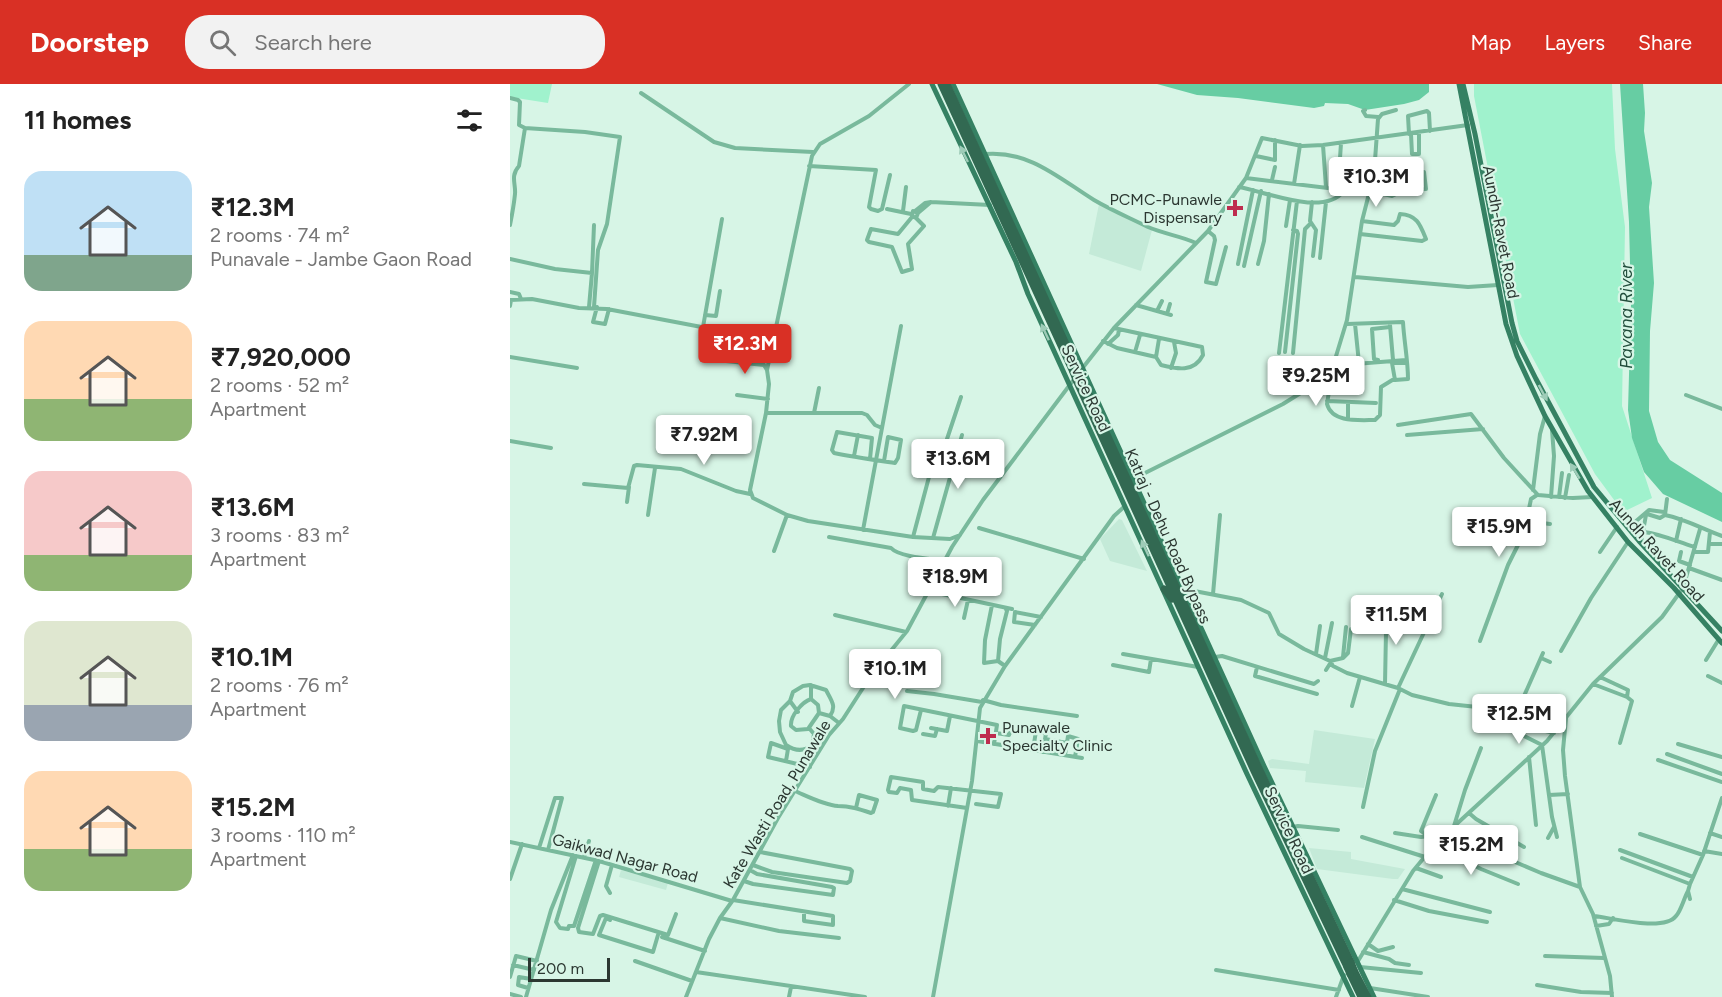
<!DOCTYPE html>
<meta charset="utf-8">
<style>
body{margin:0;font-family:Figtree,sans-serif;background:#f2f2f2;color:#222;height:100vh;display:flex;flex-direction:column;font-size:22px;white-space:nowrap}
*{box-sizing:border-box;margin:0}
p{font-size:20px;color:#767676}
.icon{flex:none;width:33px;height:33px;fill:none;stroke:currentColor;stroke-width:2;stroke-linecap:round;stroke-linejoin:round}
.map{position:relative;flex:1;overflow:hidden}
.side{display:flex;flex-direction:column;background:#fff;width:510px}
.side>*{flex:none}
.scale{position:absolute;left:18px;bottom:15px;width:82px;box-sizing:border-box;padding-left:6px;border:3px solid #2b3731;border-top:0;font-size:16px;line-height:21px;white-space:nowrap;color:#2b3731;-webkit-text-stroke:4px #d7f5e6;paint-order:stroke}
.price{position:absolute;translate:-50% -51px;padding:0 14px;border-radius:6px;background:#fff;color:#222;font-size:20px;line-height:39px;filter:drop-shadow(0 2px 3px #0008)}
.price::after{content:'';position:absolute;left:50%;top:36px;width:18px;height:14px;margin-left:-9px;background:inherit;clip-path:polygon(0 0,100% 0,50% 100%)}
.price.active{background:#d93025;color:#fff}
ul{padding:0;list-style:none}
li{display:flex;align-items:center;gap:18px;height:150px;padding:0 24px}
li span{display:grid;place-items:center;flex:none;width:168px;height:120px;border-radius:18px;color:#555}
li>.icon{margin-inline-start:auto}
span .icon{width:72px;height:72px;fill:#fffc;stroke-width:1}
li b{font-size:26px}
h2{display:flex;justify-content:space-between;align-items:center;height:72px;padding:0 24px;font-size:26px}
header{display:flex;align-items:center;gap:36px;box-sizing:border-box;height:84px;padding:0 30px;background:#d93025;color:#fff}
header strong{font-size:28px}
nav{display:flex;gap:33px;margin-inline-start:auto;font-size:21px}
.search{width:420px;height:54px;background:#f2f2f2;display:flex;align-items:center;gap:15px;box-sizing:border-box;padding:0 21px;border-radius:24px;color:#767676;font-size:22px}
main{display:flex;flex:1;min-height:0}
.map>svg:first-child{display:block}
</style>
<header>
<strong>Doorstep</strong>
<div class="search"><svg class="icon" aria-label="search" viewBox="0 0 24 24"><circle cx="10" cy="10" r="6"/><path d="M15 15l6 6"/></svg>Search here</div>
<nav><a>Map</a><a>Layers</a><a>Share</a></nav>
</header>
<main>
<section class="side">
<h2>11 homes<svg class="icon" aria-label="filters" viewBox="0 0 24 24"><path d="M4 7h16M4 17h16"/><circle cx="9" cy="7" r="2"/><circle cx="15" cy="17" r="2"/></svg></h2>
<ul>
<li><span style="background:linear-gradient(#bfe0f5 70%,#7fa58c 0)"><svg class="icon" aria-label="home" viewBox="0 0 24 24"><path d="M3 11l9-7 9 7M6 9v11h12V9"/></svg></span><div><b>₹12.3M</b><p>2 rooms · 74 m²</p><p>Punavale - Jambe Gaon Road</p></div></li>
<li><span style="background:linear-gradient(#ffd9b3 65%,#8fb573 0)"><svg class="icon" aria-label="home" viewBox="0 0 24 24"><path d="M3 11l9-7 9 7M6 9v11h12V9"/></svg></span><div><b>₹7,920,000</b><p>2 rooms · 52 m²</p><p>Apartment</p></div></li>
<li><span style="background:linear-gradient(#f6c9c9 70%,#8fb573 0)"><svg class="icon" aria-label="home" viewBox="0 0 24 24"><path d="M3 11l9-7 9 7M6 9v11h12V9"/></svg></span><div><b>₹13.6M</b><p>3 rooms · 83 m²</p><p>Apartment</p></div></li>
<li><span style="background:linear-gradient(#dfe7d0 70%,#9aa5b1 0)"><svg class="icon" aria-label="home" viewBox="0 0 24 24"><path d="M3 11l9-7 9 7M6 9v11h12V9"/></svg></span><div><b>₹10.1M</b><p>2 rooms · 76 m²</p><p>Apartment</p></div></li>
<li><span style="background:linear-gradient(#ffd9b3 65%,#8fb573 0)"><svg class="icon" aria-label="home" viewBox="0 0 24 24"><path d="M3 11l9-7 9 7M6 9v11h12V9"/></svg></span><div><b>₹15.2M</b><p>3 rooms · 110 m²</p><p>Apartment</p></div></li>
</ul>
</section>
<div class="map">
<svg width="1212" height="913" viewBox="0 0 1212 913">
<rect width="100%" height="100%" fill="#d7f5e6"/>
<path fill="#c4ead8" d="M589,120L642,146L631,187L579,170Z
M609,435L612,436L637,487L600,477L590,455Z
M804,646L865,655L854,704L795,698L796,687L760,684L758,677L762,675L799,680Z
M799,764L841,768V775L895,785L888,795H883L807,785Z
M111,786L158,799L156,806L109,793Z"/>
<path fill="#a0f2cd" d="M0,0H42L38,19L0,13Z
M964,0H1102L1105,65L1115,143L1112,322L1142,414L1113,428L1085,390L1010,250L964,12Z"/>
<path fill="#67cda3" d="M647,0H919V8L909,16L894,20L855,26L838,20L815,19L814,22L804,24L728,14L687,11Z
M1110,0H1133L1135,29L1134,47L1142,99L1139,123L1144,199L1140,247L1139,327L1148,358L1160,376L1212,409V438L1153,410L1134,388L1122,354L1118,326L1121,220L1119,138Z"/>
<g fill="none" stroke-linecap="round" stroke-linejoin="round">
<path stroke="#79b99c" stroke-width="4" d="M131,9L204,58L225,64L303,68
M0,14L8,16L10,18L9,41L15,44L9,82C0,92 6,100 5,110C4,120 2,131 0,141
M855,26L853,27L856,32L868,33
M15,44L75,48L110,53L97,140L88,166L84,223
M899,50L898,32L917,27L919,29L920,47
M901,50L902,70H909V49
M813,61L816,103
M475,70C519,66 550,95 584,116C601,126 620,134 638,143C654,150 671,152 686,159
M746,72L765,76V56
M299,82L366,86L359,123L361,125L368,127L372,125L380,91
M864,90L878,91L890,109
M886,90L895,106
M736,94L859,109
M762,96L765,83
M784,100L790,61
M729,103C757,108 813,133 834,107
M828,105L831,59
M860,107L882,112L894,106L916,105L914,88L878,91
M421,118L480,121
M802,118L800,137L806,146L803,172
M377,125L401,130
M393,127L396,103
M405,127L415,119L421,118L408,129
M402,133L388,150L361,145L357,156L359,158L382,163L392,188L402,185L398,160L414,142L406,134L402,132L403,127L408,129L406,134
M776,142L780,116
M698,147L704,152L705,156L696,198L706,200L716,163
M850,150L912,157L916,155C910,140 907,131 890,130L888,137L884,141L852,137
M810,174L816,118
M0,175L45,185L82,189L79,223
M728,180L743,106
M748,180L754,157L759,110
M734,182L751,107
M82,189L84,141
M845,193L958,203L988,201
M0,208L9,210L11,215
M0,216L22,215L69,224L97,225L202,245L233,255L251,276L257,286L259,300L256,329L240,406L243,414L277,431L298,437L403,453L440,455L450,451
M626,221L661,231
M0,222L1,216
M87,223L83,238L95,240L99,225
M647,227L652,217
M657,230L660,220
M195,231L206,232L210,207
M837,240L893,238C894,257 898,276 898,295L885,296L882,279H897
M845,240L849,279
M880,241L883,276
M193,243L212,135
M604,244L692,263L693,271C684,289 667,285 651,281L646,273L649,255
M593,257L607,264L646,273
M598,260L608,251L609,246
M625,268L630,251
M775,268L788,150L787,147L783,146
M769,269L787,117
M783,269L795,145L801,139
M0,273L67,284
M868,276L864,275L862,245L880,243
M216,277L254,281
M844,280L845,300
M661,284L666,269L664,258
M257,286L302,72L310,60L359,32L399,0
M571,286L604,244L698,147L736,94L752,54L792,62L813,61L958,41
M830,295L832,281L896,276
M884,295L871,303L870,331L865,336C849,336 822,339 817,320L823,282L837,236L852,137L864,90L868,35L872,30L886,26
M227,311L258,315
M1176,311L1212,325
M817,317L866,319
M256,329H352L357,331L365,341L372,344
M304,329L309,304
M838,335V319
M888,341L961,330L994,374L1028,411L1063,414L1082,413
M897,351L973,345
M0,357L41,364
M344,372L348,351
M360,375L362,354L327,348L322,366L324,369C344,373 365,376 385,379L388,374L391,356L378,353L374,377
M621,396L773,320L797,305L823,282
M74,400L118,404L124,382L127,381L171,385L226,407L240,410
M1023,406L1030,350L1035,332
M1041,413L1044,372L1042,346
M1049,413L1052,389
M1055,414L1059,391
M1157,415L1155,431C1175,435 1193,445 1212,452
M117,418L119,403
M1137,430L1150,434L1155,431
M138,431L145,384
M1017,437L1040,440
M991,439L1015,444
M469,444L574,475
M1118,444L1139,426L1154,428
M353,446L391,242
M1134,448C1151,450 1168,458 1185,463
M319,453L381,464C389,473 422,475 435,477
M403,453L419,393L432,370L451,313
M423,454L452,351
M1166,457L1171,435
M1131,458L1136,431
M1199,460H1212
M264,467L277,431
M1090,468L1107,443
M1171,468L1169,477L1180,481
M1184,468H1198L1200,448
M1179,484L1212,496
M674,505L731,516L759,529L769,550L794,565L820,577L823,582L837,589L888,604L902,611L939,620L1014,628L1041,637L1052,639
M418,507L502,525
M703,510L710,431
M482,521L475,556L474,579L488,577
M325,531L396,548
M454,534L458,516
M525,541L504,538L505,528L531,533
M970,557L998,481L1014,449L1021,415L1027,411
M1051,567L1081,514L1118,458
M613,570L688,583
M806,570L810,542
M705,573L712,572L804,600L808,597
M833,573L836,543
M815,574L822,539
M1031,574L1040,578
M1196,576L1209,555
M820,577L833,574L838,569L841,545L876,547L875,600
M603,581L639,588L641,575
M495,582L488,577L490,555L497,527L496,525
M747,583L745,592L807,610
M816,586L821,578
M1198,592L1212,599
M1090,593L1118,606L1117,613
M1083,600L1117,613L1122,617L1110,659
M301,601V615
M888,604L932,510
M397,607L424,610L472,618
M301,615L308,621L309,629L298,645L286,646L281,642C280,632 292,618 301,615Z
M473,616L491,621L567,632
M280,617L288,628
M842,622L850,593
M411,626L406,646L403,647L390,644L394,622L487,641L484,660
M1007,628L1033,569
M309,629L320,632L329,639
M1056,634L1053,666L1055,692L1070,803L1083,830L1100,892L1102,913
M992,643L1006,645L1010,650L1032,661L1042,733L1047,753
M299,644L304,650L302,661C294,668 285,667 276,661L270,648L269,637L271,626L280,617L283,608L293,602L300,601L316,606C321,616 327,622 320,632
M421,644L437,647L440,632
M1006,645L1019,643L1044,649
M486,649L499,651L502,644L536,649L533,668
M413,650L425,652L427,645
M535,655L557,659
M467,657L572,674
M1168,660L1212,673
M523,666L526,647
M1157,670L1212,690
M555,671L558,652L568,655L565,673
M1019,673L1026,741
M1148,676L1212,698
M276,677L278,665L261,659L258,673L300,683
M285,707C297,712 314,721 328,722C340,722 349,725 361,729L363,728L367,716L349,711L346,724
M1039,711L1058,710
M438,722L441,704
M853,723L865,667L890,605
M457,724L402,716L401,706L390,704L387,709L379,708L378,706L381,693L413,698V705L424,707L428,703L491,710L488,723L466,720
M959,729L966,735L1014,763
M944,742L955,706L971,664
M783,743L788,742L828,746
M885,749L911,753L919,752L927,758
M937,749L1031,789L1070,803
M1200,749L1212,753
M1130,750L1193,771
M919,752L911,747L926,711
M852,753L915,773
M1038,754L1044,743
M0,758L89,777L222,817
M924,761L971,785L1008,800
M29,764L45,714H52L38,766
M1110,766L1183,793
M1194,767L1212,770
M66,772L46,838L50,844L58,845L59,842H64L86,776
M74,773L79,757
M1112,774L1180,800
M89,777L68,844L69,848L83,850L90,832L93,831L158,851L166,830
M243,781L262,788L337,799L340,797L342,787L340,785L250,768
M906,784L931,793
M0,795L12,760
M234,797L243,800L323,811L324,804L322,803L247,790L240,786
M892,805L980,828
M100,809L96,802L102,781
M1180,815L1178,807L1180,800L1193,771L1212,714
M223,816L323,832V841L294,837V828
M884,816L919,827L977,838
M1084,832C1102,834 1154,848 1166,832C1171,827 1174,814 1178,807
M210,834L269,847L329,854
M100,836L96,834L89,851L143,868L148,851
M1086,842L1099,840L1103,834
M152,853L195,867
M858,860L868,867L883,863
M853,868L879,875L885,879L899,881
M1035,872L1094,874
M125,877L182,897
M848,877L903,787L927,758L1037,657L1083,600L1152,533L1173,504L1190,445
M3,881L24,886
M850,883L911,889
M706,886L829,906
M186,888L355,913
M0,893L6,872L27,877
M1027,901L1071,908L1102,909
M18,904L8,901L9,893L21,895
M860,904L918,913
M0,910L11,913
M16,913L41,826L63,771
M176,913L199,855L210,834L223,816L268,734L319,651L333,635L362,590L397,547L442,463L473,416L565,294
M279,913L281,903
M423,913L462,697L470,624L495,582L604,432L615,422
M826,913L834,891"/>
<path stroke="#358163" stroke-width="5" d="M422,0L506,178L518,210L737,690L843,913
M443,0L754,682L864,913
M949,0L996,240L1007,272L1035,332L1078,407L1118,458L1164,504L1212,559
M953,0L965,50L1002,239L1007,257L1026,295L1084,403L1129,457L1212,547"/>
<path stroke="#326952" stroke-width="7" d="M431,0L563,288
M437,0L567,284
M570,291L749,684L841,878
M566,296L744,687L837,883
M654,505L662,515
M844,886L858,913
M840,890L851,913"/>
<path stroke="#326952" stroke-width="7" d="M567,284L570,291
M563,288L566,296
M841,878L844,886
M837,883L840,890"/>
</g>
<defs><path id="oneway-solid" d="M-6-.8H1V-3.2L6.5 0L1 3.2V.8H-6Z" transform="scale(1.5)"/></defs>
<g fill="#9eccb8">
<use href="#oneway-solid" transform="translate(454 70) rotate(-116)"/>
<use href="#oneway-solid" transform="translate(535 248) rotate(-115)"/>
<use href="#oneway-solid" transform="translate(1033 309) rotate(62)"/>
<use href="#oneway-solid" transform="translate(1065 387) rotate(-121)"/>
<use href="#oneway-solid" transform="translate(635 464) rotate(-115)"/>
</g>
<g fill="#be2d4f" stroke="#d7f5e6" stroke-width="2">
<path d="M722 115h6v6h6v6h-6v6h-6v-6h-6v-6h6z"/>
<path d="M475 643h6v6h6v6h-6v6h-6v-6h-6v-6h6z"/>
</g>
<g text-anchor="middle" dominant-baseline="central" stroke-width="4.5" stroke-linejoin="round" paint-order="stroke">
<g font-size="16" fill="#2b3731" stroke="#d7f5e6" text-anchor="end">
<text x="712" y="115">PCMC-Punawle<tspan x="712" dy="18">Dispensary</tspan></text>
<text x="492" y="643" text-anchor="start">Punawale<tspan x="492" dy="18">Specialty Clinic</tspan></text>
</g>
<g font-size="16" fill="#2b3731" stroke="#d7f5e6">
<text transform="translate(991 148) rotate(79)">Aundh-Ravet Road</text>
<text transform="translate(576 304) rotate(65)">Service Road</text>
<text transform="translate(658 452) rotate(66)">Katraj - Dehu Road Bypass</text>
<text transform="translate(1147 466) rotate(48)">Aundh Ravet Road</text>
<text transform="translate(267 720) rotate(-59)">Kate Wasti Road, Punawale</text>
<text transform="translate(779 746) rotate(65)">Service Road</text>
<text transform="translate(115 774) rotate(15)">Gaikwad Nagar Road</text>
</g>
<g font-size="18" font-style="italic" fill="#214d3b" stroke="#d7f5e6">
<text transform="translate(1116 232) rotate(-90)">Pavana River</text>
</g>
</g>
</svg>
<div class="scale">200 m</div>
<b class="price" style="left:866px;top:124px">₹10.3M</b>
<b class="price active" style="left:235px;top:291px">₹12.3M</b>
<b class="price" style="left:806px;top:323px">₹9.25M</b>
<b class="price" style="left:194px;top:382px">₹7.92M</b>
<b class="price" style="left:448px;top:406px">₹13.6M</b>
<b class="price" style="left:989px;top:474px">₹15.9M</b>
<b class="price" style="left:445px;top:524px">₹18.9M</b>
<b class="price" style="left:886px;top:562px">₹11.5M</b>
<b class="price" style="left:385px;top:616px">₹10.1M</b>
<b class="price" style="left:1009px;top:661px">₹12.5M</b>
<b class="price" style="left:961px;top:792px">₹15.2M</b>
</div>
</main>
